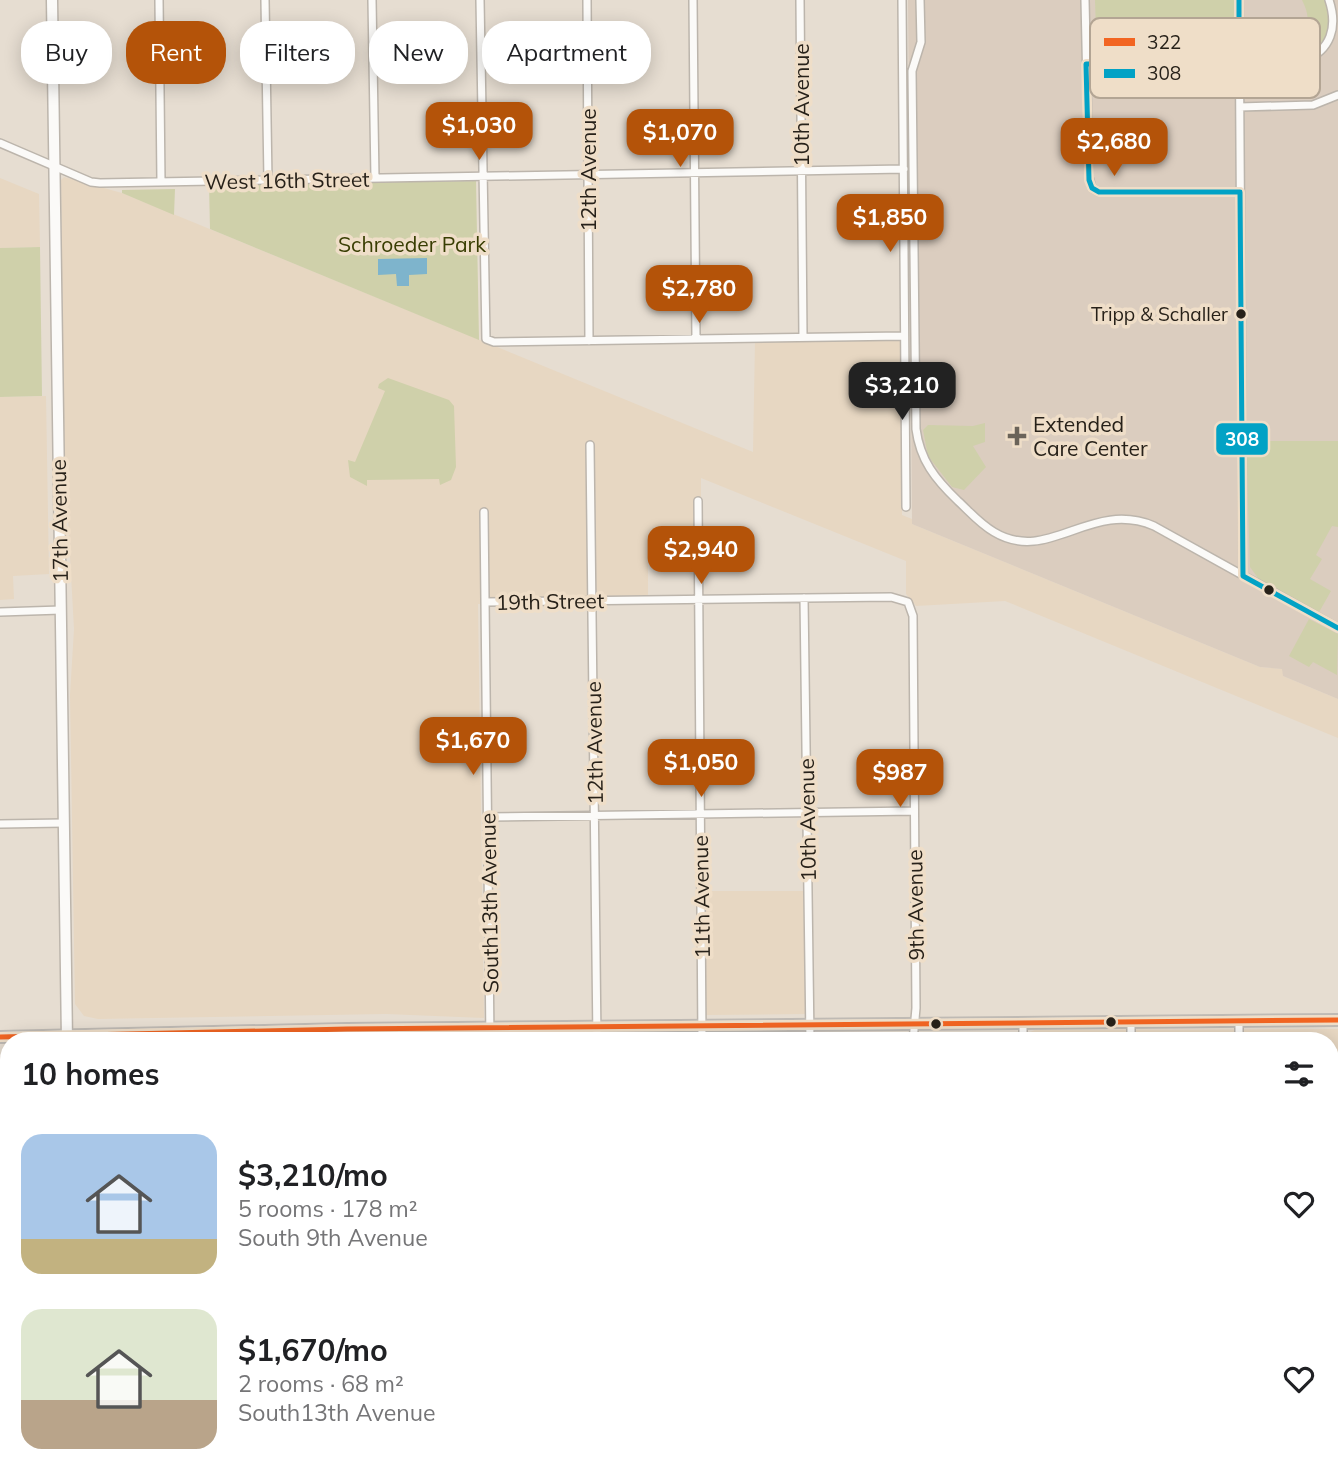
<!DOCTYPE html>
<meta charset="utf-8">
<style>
body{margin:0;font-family:Mulish,sans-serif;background:#f6f6f6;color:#202124;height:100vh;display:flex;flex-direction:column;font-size:26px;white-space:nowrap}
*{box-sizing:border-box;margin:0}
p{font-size:23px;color:#757577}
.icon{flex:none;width:38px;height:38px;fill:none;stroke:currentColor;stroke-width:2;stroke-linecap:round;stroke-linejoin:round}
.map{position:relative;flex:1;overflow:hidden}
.drawer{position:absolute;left:0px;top:1032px;width:1339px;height:450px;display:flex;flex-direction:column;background:#fff;border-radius:28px 28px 0 0;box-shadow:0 4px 18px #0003}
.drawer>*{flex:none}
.hud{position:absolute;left:21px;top:21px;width:700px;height:63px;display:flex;gap:14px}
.price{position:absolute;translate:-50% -60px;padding:0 16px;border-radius:14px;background:#b45309;color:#fff;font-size:23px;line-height:46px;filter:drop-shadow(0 2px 4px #0008)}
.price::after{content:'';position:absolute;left:50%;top:42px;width:21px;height:16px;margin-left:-10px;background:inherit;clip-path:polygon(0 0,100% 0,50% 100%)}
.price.selected{background:#222;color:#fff}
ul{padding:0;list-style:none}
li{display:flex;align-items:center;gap:21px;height:175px;padding:0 21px}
li span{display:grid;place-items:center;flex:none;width:196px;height:140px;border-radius:21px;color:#555}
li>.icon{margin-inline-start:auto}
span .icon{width:84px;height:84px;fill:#fffc;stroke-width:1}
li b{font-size:30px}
h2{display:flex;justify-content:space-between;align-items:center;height:84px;padding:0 21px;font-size:30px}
.chip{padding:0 24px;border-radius:28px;background:#fff;box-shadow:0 4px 18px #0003;font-size:24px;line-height:63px}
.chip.selected{background:#b45309;color:#fff}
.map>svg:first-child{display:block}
</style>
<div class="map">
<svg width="1338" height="1482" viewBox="0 0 1338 1482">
<rect width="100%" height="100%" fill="#e6ddd1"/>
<path fill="#e7d7c2" d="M64,177L122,193L753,452L755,341L901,339L902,515L912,519V524L1260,667L1283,669V676L1338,699V738L1005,601L916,606L906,594V561L701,478V555L648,556V602L478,604L484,1018L386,1014L98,1019L84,1016L75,1004L70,695L74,629L64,447L61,180Z
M0,178L39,194L40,247L0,248Z
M46,396L49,574L13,576L14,599L0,600V397Z
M703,891H807V1014L706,1015Z
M1338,1029V1074H1330V1041H1028L1030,1032L1035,1030Z"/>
<path fill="#dbcdbf" d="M908,0H1338V699L1283,676L1282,669L1260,667L912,524Z"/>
<path fill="#cfd0aa" d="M1095,0H1234V56L1232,59L1097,61Z
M1302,0H1326C1338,29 1322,57 1290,59C1304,40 1315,25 1302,0Z
M476,181L479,340L210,229L209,184Z
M175,189L174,215L122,193V190Z
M40,247L42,396L0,397V248Z
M388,378L449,400L454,406L456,467L451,480L440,485L439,479L367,480V486L350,477L348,460L355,462L385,391L378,388L379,384Z
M985,423V442L973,446L986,467L964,490L952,487L928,456L923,430L928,425L973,426Z
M1246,441H1338V527L1332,526L1316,555L1322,559L1310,579L1331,591L1318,614L1263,585L1250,567Z
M1309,619L1338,634L1337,675L1313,662L1309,667L1289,656Z
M0,1393L9,1395V1474H65V1482H0Z
M81,1474H300V1482H82Z"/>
<path fill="#7eb4cc" d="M427,258V274L409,275V286H397L396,274L378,275V259Z
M0,1409L9,1412V1468L3,1482H0Z"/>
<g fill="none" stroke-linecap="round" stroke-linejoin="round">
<g stroke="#bcb5ac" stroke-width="10">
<path id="street" d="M159,0L161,182
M265,0L268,180
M372,0L375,178
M480,0L486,339L494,342L904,336
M587,0L589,341
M693,0L696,339
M800,0L803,337
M902,0L906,507
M920,0L921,42L912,71L916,429C920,460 935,479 958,501C969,511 980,524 994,532C1049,565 1090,499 1154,526L1338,628
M1085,0L1089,177L1092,188L1099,192H1240
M1239,0L1243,576
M1086,64L1304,61C1331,50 1338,27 1329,0
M1240,107L1313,105L1338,95
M0,143L91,182L100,183L904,169
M590,445L597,1041
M698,501L702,1041
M484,512L490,1041
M804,598L810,1041
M485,602L891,597L908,602L913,616L916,1008L913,1041
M0,612L61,610
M488,817L914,811
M0,824L64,823
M1239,1021V1041
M1131,1022V1041
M1023,1023V1041
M304,1030V1041
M1330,1233H1338
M0,1261H9
M1330,1445H1338
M311,1474V1482
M499,1474V1482
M713,1474V1482
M819,1474V1482
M923,1474V1482
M1033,1474V1482
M1140,1474V1482
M1247,1474V1482"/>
</g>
<g stroke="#bcb5ac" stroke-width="13">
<path id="secondary" d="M52,0L67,1041
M72,1474V1482"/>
</g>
<g stroke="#bfbab4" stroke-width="14">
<path id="primary" d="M0,1037L347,1029L1338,1020"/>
</g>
<use href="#street" stroke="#fbfaf8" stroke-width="7"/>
<use href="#secondary" stroke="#fbfaf8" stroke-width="10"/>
<use href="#primary" stroke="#e7e2d8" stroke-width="10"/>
<g stroke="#efdec8" stroke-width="10">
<path id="bus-1" d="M0,1037L347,1029L1338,1020"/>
</g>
<g stroke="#efdec8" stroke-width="10">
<path id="bus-2" d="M1239,0V63L1086,64L1089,180L1092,188L1099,192H1240L1243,576L1338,628"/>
</g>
<use href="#bus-1" stroke="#f26522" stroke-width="5"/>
<use href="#bus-2" stroke="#02a2c5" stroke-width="5"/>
</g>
<g fill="#272119" stroke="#efdec8" stroke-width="2.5">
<circle cx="1241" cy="314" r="6"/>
<circle cx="1269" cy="590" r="6"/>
<circle cx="1111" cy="1022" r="6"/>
<circle cx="936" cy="1024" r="6"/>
</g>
<path fill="#6a6359" stroke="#efdec8" stroke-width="2.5" d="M1013.5 425.5h7v7h7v7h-7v7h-7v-7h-7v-7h7z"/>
<g text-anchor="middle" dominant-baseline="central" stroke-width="7" stroke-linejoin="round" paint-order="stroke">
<g font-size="19" fill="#272119" stroke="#efdec8" text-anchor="end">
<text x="1228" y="314">Tripp &amp; Schaller</text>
</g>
<g font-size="21" fill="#272119" stroke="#efdec8">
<text transform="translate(801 105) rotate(-90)">10th Avenue</text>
<text transform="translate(588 170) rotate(-90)">12th Avenue</text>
<text transform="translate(287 180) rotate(-1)">West 16th Street</text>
<text transform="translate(59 521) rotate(-91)">17th Avenue</text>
<text transform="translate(550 601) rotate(-1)">19th Street</text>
<text transform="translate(594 743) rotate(-91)">12th Avenue</text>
<text transform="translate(807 820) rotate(-91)">10th Avenue</text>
<text transform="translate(701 897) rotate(-91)">11th Avenue</text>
<text transform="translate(489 903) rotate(-91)">South13th Avenue</text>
<text transform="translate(915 905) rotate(-91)">9th Avenue</text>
</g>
<g font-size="21" fill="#383d02" stroke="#efdec8">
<text x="412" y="244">Schroeder Park</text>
</g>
<g font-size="21" fill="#272119" stroke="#efdec8" text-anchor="start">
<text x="1033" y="424">Extended<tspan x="1033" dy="24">Care Center</tspan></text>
</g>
</g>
<rect x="1090" y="18" width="230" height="80" rx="10" fill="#efdec8" stroke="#b3a594" stroke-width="2"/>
<rect x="1104" y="38" width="31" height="8" fill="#f26522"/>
<rect x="1104" y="69" width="31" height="9" fill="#02a2c5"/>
<g font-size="19" fill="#272119">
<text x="1147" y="49">322</text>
<text x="1147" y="80">308</text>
</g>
<rect stroke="#efdec8" stroke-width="2.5" x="1215" y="422" width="54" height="34" rx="7" fill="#02a2c5"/>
<g font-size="19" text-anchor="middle" font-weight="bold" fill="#fff">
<text x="1242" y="446">308</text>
</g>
</svg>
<b class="price" style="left:479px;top:162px">$1,030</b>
<b class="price" style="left:680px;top:169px">$1,070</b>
<b class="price" style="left:1114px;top:178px">$2,680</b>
<b class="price" style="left:890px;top:254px">$1,850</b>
<b class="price" style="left:699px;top:325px">$2,780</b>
<b class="price selected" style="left:902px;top:422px">$3,210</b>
<b class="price" style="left:701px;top:586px">$2,940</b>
<b class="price" style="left:473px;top:777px">$1,670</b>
<b class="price" style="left:701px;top:799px">$1,050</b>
<b class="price" style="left:900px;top:809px">$987</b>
<div class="hud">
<a class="chip">Buy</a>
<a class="chip selected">Rent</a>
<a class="chip">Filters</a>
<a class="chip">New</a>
<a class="chip">Apartment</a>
</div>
<section class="drawer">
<h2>10 homes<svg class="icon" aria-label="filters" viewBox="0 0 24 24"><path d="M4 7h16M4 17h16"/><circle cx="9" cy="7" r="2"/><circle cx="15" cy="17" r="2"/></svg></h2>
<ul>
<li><span style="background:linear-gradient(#a9c7e8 75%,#c2b280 0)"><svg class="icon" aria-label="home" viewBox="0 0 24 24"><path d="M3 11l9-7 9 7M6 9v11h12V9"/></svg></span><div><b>$3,210/mo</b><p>5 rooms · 178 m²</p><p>South 9th Avenue</p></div><svg class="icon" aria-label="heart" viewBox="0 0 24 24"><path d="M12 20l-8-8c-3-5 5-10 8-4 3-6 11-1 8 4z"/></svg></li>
<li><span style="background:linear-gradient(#dfe7d0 65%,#b9a48a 0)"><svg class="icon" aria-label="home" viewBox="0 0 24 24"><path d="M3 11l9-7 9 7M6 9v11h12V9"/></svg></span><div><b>$1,670/mo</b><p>2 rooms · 68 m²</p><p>South13th Avenue</p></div><svg class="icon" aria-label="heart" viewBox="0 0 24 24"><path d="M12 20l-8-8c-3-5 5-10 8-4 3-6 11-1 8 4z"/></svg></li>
</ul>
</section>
</div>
